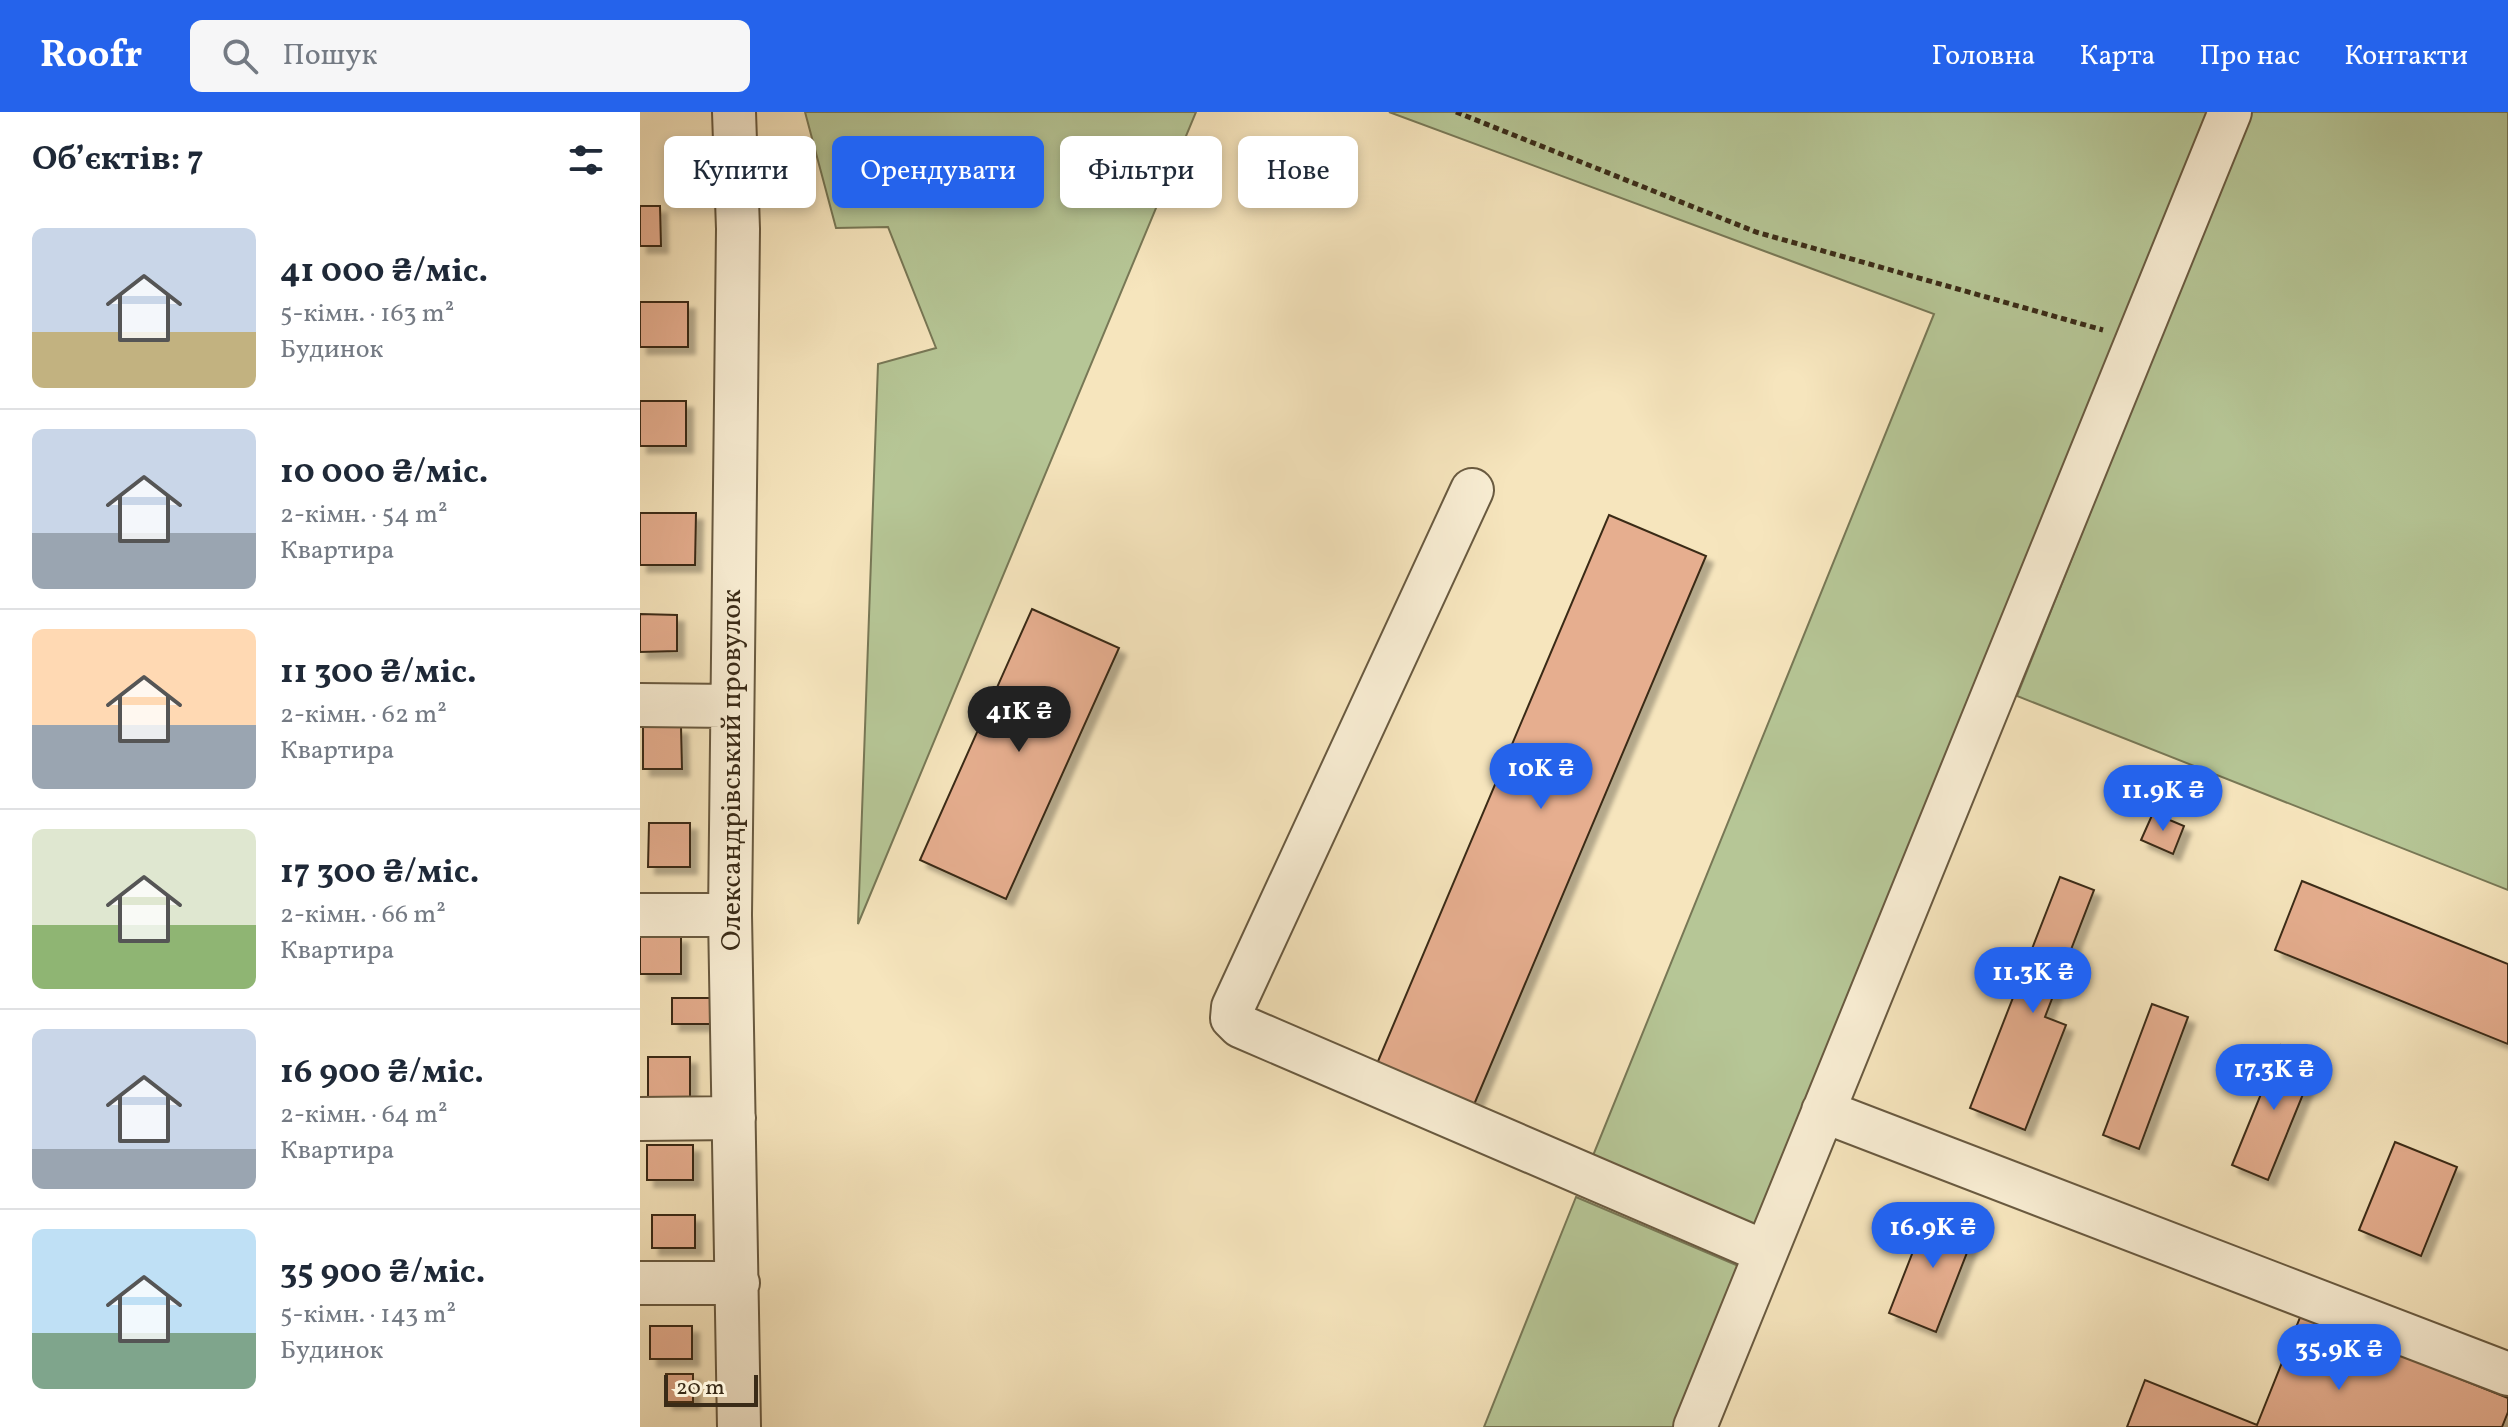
<!DOCTYPE html>
<html lang="uk">
<meta charset="utf-8">
<style>
body{margin:0;font-family:Vollkorn,serif;background:#f6f6f7;color:#1f2937;height:100vh;display:flex;flex-direction:column;font-size:30px;white-space:nowrap}
*{box-sizing:border-box;margin:0}
p{font-size:26px;color:#747a83}
.icon{flex:none;width:44px;height:44px;fill:none;stroke:currentColor;stroke-width:2;stroke-linecap:round;stroke-linejoin:round}
.map{position:relative;flex:1;overflow:hidden}
.side{display:flex;flex-direction:column;background:#fff;width:640px}
.side>*{flex:none}
.hud{position:absolute;left:24px;top:24px;width:760px;height:72px;display:flex;gap:16px}
.scale{position:absolute;left:24px;bottom:20px;width:94px;box-sizing:border-box;padding-left:8px;border:4px solid #3a2b17;border-top:0;font-size:22px;line-height:28px;white-space:nowrap;color:#3a2b17;-webkit-text-stroke:6px #f9eed4;paint-order:stroke}
.price{position:absolute;translate:-50% -68px;padding:0 18px;border-radius:28px;background:#2563eb;color:#fff;font-size:26px;line-height:52px;filter:drop-shadow(0 2px 4px #0008)}
.price::after{content:'';position:absolute;left:50%;top:48px;width:24px;height:18px;margin-left:-12px;background:inherit;clip-path:polygon(0 0,100% 0,50% 100%)}
.price.active{background:#222;color:#fff}
ul{padding:0;list-style:none}
li{display:flex;align-items:center;gap:24px;height:200px;padding:0 32px}
li+li{border-top:2px solid #e0e1e3}
li span{display:grid;place-items:center;flex:none;width:224px;height:160px;border-radius:12px;color:#555}
li>.icon{margin-inline-start:auto}
span .icon{width:96px;height:96px;fill:#fffc;stroke-width:1}
li b{font-size:34px}
h2{display:flex;justify-content:space-between;align-items:center;height:96px;padding:0 32px;font-size:34px}
.tag{padding:0 28px;border-radius:12px;background:#fff;box-shadow:0 4px 12px #0003;font-size:28px;line-height:72px}
.tag.active{background:#2563eb;color:#fff}
header{display:flex;align-items:center;gap:48px;box-sizing:border-box;height:112px;padding:0 40px;background:#2563eb;color:#fff}
header strong{font-size:38px}
nav{display:flex;gap:44px;margin-inline-start:auto;font-size:28px}
.search{width:560px;height:72px;background:#f6f6f7;display:flex;align-items:center;gap:20px;box-sizing:border-box;padding:0 28px;border-radius:12px;color:#747a83;font-size:30px}
main{display:flex;flex:1;min-height:0}
.map>svg:first-child{display:block}
</style>
<header>
<strong>Roofr</strong>
<div class="search"><svg class="icon" aria-label="search" viewBox="0 0 24 24"><circle cx="10" cy="10" r="6"/><path d="M15 15l6 6"/></svg>Пошук</div>
<nav><a>Головна</a><a>Карта</a><a>Про нас</a><a>Контакти</a></nav>
</header>
<main>
<section class="side">
<h2>Об’єктів: 7<svg class="icon" aria-label="filters" viewBox="0 0 24 24"><path d="M4 7h16M4 17h16"/><circle cx="9" cy="7" r="2"/><circle cx="15" cy="17" r="2"/></svg></h2>
<ul>
<li><span style="background:linear-gradient(#c9d6e8 65%,#c2b280 0)"><svg class="icon" aria-label="home" viewBox="0 0 24 24"><path d="M3 11l9-7 9 7M6 9v11h12V9"/></svg></span><div><b>41 000 ₴/міс.</b><p>5-кімн. · 163 m²</p><p>Будинок</p></div></li>
<li><span style="background:linear-gradient(#c9d6e8 65%,#9aa5b1 0)"><svg class="icon" aria-label="home" viewBox="0 0 24 24"><path d="M3 11l9-7 9 7M6 9v11h12V9"/></svg></span><div><b>10 000 ₴/міс.</b><p>2-кімн. · 54 m²</p><p>Квартира</p></div></li>
<li><span style="background:linear-gradient(#ffd9b3 60%,#9aa5b1 0)"><svg class="icon" aria-label="home" viewBox="0 0 24 24"><path d="M3 11l9-7 9 7M6 9v11h12V9"/></svg></span><div><b>11 300 ₴/міс.</b><p>2-кімн. · 62 m²</p><p>Квартира</p></div></li>
<li><span style="background:linear-gradient(#dfe7d0 60%,#8fb573 0)"><svg class="icon" aria-label="home" viewBox="0 0 24 24"><path d="M3 11l9-7 9 7M6 9v11h12V9"/></svg></span><div><b>17 300 ₴/міс.</b><p>2-кімн. · 66 m²</p><p>Квартира</p></div></li>
<li><span style="background:linear-gradient(#c9d6e8 75%,#9aa5b1 0)"><svg class="icon" aria-label="home" viewBox="0 0 24 24"><path d="M3 11l9-7 9 7M6 9v11h12V9"/></svg></span><div><b>16 900 ₴/міс.</b><p>2-кімн. · 64 m²</p><p>Квартира</p></div></li>
<li><span style="background:linear-gradient(#bfe0f5 65%,#7fa58c 0)"><svg class="icon" aria-label="home" viewBox="0 0 24 24"><path d="M3 11l9-7 9 7M6 9v11h12V9"/></svg></span><div><b>35 900 ₴/міс.</b><p>5-кімн. · 143 m²</p><p>Будинок</p></div></li>
</ul>
</section>
<div class="map">
<svg width="1868" height="1315" viewBox="0 0 1868 1315">
<defs>
<filter id="shadow"><feDropShadow dx="7" dy="7" stdDeviation="2" flood-color="#0004"/></filter>
</defs>
<rect width="100%" height="100%" fill="#f6e5bd"/>
<filter id="stains"><feTurbulence type="fractalNoise" baseFrequency=".0025" numOctaves="4"/><feColorMatrix values="0 0 0 0 .2 0 0 0 0 .09 0 0 0 0 .02 0 0 0 .5 -.17"/></filter>
<radialGradient id="worn" r=".72"><stop offset=".6" stop-color="#630" stop-opacity="0"/><stop offset="1" stop-color="#630" stop-opacity=".3"/></radialGradient>
<path fill="#b6c696" stroke="#787856" stroke-width="2" d="M165,0H556L218,812L238,252L296,236L248,115L196,116Z
M749,0H1571L1116,1115L952,1046L1294,202Z
M1610,0H1868V778L1377,584Z
M936,1085L1101,1155L1037,1315H844Z"/>
<path fill="#e6ae8f" stroke="#3a2b17" stroke-width="2" filter="url(#shadow)" d="M0,94H20L21,134H0Z
M0,190H48V235H0Z
M0,289H46V334H0Z
M0,401H56L55,453H0Z
M969,403L1066,444L833,995L736,954Z
M392,497L479,536L366,787L280,748Z
M0,502L37,503V539L0,540Z
M3,615H41L42,657H3Z
M1513,701L1544,714L1533,742L1501,728Z
M9,711H50V755H8Z
M1420,765L1454,778L1405,905L1426,913L1385,1018L1330,996Z
M1662,769L1868,852V932L1635,838Z
M0,824H41V862H0Z
M32,886H72V912H32Z
M1512,892L1548,905L1499,1037L1463,1023Z
M1641,933L1677,948L1628,1068L1592,1053Z
M8,945H50V994H8Z
M1755,1030L1817,1055L1781,1144L1719,1118Z
M7,1033H53V1068H7Z
M1290,1096L1337,1115L1296,1220L1249,1201Z
M12,1103H55V1136H12Z
M1661,1203L1868,1286V1300L1862,1315H1487L1505,1268L1617,1313Z
M10,1214H52V1247H10Z
M26,1262H53V1290H26Z"/>
<g fill="none" stroke-linecap="round" stroke-linejoin="round">
<g stroke="#695a40" stroke-width="46">
<path id="minor" d="M94,0L98,117L90,803L99,1315
M832,378L593,895L592,906L600,914L1125,1140
M0,593L92,594
M0,803H90
M1183,999L1868,1262
M0,1007L94,1006
M0,1171H98
M1055,1315L1590,0"/>
</g>
<path stroke="#3a2b17" stroke-width="5" stroke-dasharray="6 4" stroke-linecap="butt" d="M816,0L1116,120L1463,218"/>
<use href="#minor" stroke="#f9eed4" stroke-width="42"/>
</g>
<g text-anchor="middle" dominant-baseline="central" stroke-width="6" stroke-linejoin="round" paint-order="stroke">
<g font-size="28" fill="#3a2b17" stroke="#f9eed4">
<text transform="translate(92 658) rotate(-90)">Олександрівський провулок</text>
</g>
</g>
<rect width="100%" height="100%" filter="url(#stains)"/>
<rect width="100%" height="100%" fill="url(#worn)"/>
</svg>
<div class="scale">20 m</div>
<b class="price active" style="left:379px;top:642px">41K ₴</b>
<b class="price" style="left:901px;top:699px">10K ₴</b>
<b class="price" style="left:1523px;top:721px">11.9K ₴</b>
<b class="price" style="left:1393px;top:903px">11.3K ₴</b>
<b class="price" style="left:1634px;top:1000px">17.3K ₴</b>
<b class="price" style="left:1293px;top:1158px">16.9K ₴</b>
<b class="price" style="left:1699px;top:1280px">35.9K ₴</b>
<div class="hud">
<a class="tag">Купити</a>
<a class="tag active">Орендувати</a>
<a class="tag">Фільтри</a>
<a class="tag">Нове</a>
</div>
</div>
</main>
